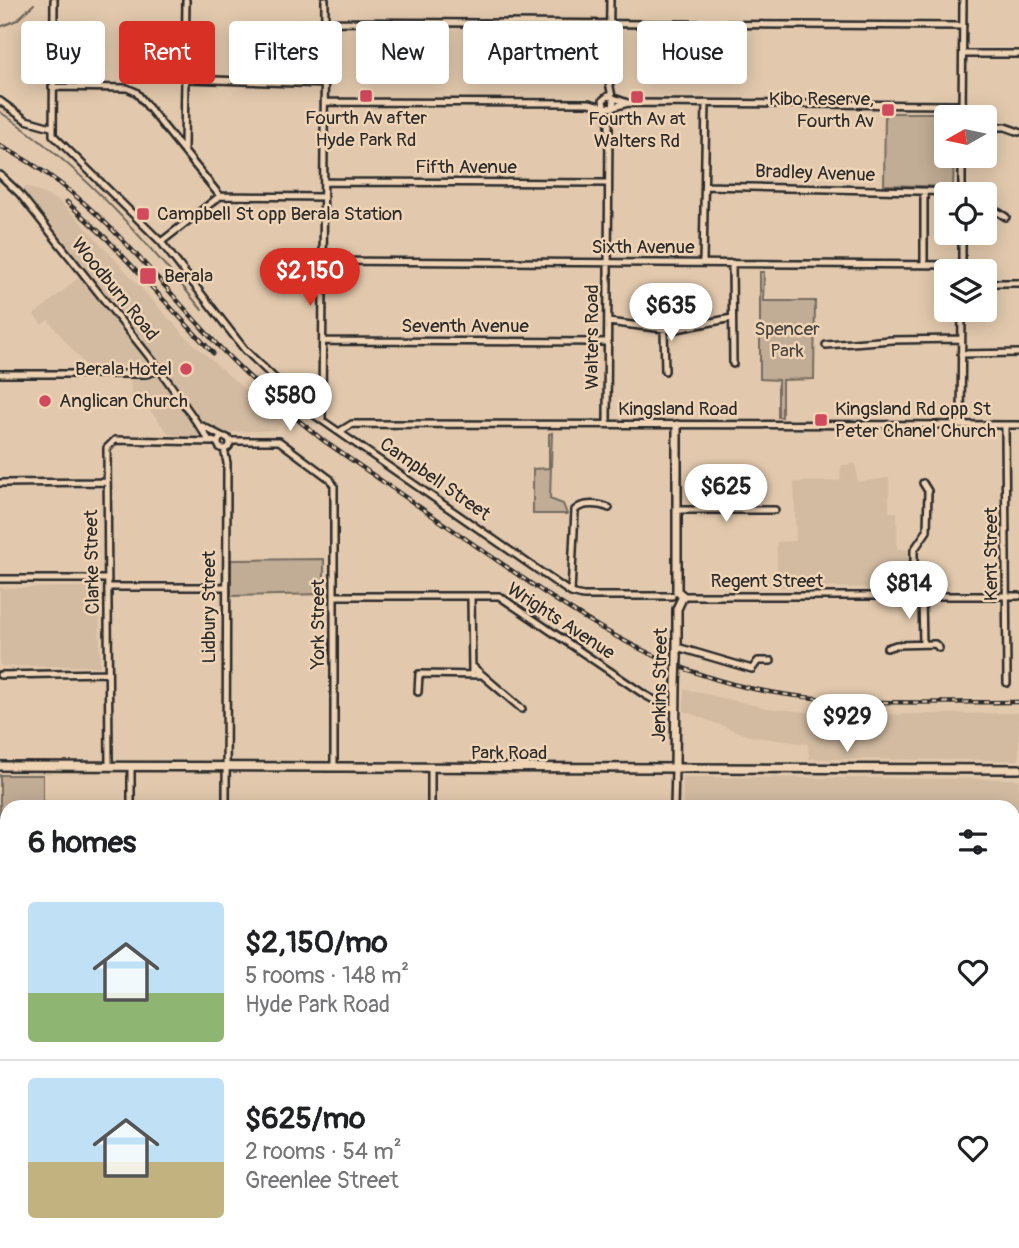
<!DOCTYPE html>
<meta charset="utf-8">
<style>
body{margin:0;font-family:Pangolin,sans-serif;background:#f2f2f2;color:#202124;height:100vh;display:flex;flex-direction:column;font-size:26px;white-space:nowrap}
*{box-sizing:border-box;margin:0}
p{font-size:23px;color:#757577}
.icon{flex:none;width:38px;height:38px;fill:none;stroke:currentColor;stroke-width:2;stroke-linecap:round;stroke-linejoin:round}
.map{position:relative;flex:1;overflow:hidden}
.panel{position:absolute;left:0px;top:800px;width:1020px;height:450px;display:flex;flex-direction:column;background:#fff;border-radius:21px 21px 0 0;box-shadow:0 4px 18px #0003}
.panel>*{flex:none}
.top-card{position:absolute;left:21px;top:21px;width:978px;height:63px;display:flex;gap:14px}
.needle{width:46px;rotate:261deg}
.tools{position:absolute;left:934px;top:105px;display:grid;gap:14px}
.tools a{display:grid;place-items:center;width:63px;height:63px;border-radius:7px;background:#fff;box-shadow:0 4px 18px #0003;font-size:35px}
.price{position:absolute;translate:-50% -60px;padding:0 16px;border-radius:24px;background:#fff;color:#222;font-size:23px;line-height:46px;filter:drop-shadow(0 2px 4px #0008)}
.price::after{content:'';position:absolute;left:50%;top:42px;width:21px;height:16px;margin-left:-10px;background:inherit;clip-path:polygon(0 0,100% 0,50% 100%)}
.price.on{background:#d93025;color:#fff}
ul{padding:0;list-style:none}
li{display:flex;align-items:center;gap:21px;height:175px;padding:0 28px}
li+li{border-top:2px solid #e0e0e0}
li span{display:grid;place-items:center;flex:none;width:196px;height:140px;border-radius:7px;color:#555}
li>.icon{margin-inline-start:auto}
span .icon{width:84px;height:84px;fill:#fffc;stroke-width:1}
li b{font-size:30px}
h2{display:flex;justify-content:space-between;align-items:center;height:84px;padding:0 28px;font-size:30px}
.pill{padding:0 24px;border-radius:7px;background:#fff;box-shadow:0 4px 18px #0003;font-size:24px;line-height:63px}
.pill.on{background:#d93025;color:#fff}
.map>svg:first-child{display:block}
</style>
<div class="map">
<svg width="1019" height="1248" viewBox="0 0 1019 1248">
<rect width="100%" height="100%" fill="#e2c9ad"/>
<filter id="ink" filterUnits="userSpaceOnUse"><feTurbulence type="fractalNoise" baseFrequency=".0143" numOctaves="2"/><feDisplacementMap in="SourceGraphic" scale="14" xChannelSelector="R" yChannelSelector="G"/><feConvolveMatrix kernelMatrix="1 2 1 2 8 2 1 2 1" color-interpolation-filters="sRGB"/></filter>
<g filter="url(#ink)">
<path fill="#d2bba1" d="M27,186L59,201L78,219L185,336L282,423L277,430L213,433L192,440L169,434L145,404L131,402L130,366H86L48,320L42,325L34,315L83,274L19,193Z
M856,464L857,482L889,478V512H897V549L910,550V588L777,587V542L796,541L794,482L840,481L841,465Z
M99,587L100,666H0V588Z
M684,689L766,708L840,715L1019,713V760L809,759L808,744L749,736L684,711Z
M683,777L1019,779V1248H596L598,1242H1013V807H683Z"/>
<path fill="#c1ac95" stroke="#766c60" stroke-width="2" d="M885,113H954V117H947V156H954L953,187L884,185Z
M760,272H764L763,301H815L814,379L782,380V417H778V380L760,379Z
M552,433L550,499L563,504L567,514H533V469L549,468V434Z
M324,559V594L231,596V560Z
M43,775V807H7V818L0,819V775Z"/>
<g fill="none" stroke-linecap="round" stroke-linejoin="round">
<path stroke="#6c6359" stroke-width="2" d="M0,27L17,20L34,4
M0,112C79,164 143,237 202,310"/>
<g stroke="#2b2b2b" stroke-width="10">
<path id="street" d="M54,0L53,135L161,242L245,350L310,412L571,593L583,596H672
M610,0L609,82L612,97
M325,22L963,26
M963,54H1019
M186,79L325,84
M52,87L127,88L136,92L220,196
M614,98L613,108L604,107L603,100L608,96L625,102
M0,101L26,120L51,127
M325,102L589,103L604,107
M614,107L628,103L962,105
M605,108L609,124L607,424
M962,117L963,0
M985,127H1005L1019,132
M184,149L186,0
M0,175L19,193L160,370L209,440L218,443
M324,182L608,183
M705,186L962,192
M962,194V156
M985,212H998L1006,217
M161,242L220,196L324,197
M324,261L962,265
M703,263L706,103
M732,263L733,364
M924,265V191
M962,271V233
M985,283H1019
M608,322L672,330L732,318
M664,329L665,371
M323,341L607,342
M826,345L892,340L961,339
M961,354L1019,353
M0,374H146L160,370
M322,420L325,0
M202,426L223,437
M961,426L962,310
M1005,426L1007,683
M339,432L352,424L1019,425
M218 443a6 6 0 1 1 12 0a6 6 0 1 1-12 0Z
M230,441H279L330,479L334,486V767
M224,449L227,463L226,807
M0,483L107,482
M677,510H775
M0,579H108
M108,587H225
M571,593L575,510C583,502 600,504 609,508
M334,596H499L645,695L667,707L676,708
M471,596L472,675
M683,596H1019
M922,597L923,644
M914,598V550L927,531L928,491L923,483
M677,647L752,669L758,661H771
M887,648L896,645L935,644L939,648
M472,666L522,709
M0,675L108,673
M418,692L419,674L482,675
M109,766L107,448L115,440L212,442
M131,807V766
M431,807V768
M674,807L675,769
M0,867H7
M0,1128H7
M0,1215H7
M429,1244L532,1245
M604,1244L617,1248
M225,1248V1242
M330,1248V1242
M381,1248V1242"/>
</g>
<g stroke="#2b2b2b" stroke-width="12">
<path id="secondary" d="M677,591V425
M677,591L683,596L677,609V657
M0,766L1019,769
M675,769L676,684"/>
</g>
<use href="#street" stroke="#eed3b5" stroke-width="5"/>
<use href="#secondary" stroke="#eed3b5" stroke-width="7"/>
<g stroke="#2b2b2b" stroke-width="4.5">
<path id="rail" d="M0,146C84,187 141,260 202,328C239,370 281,407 324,441C381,480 438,520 495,559C575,614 652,667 749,688C837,707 929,702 1019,702
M67,202L107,239L213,353"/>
</g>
<use href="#rail" stroke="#eed3b5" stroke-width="2" stroke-dasharray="5" stroke-linecap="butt"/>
<g stroke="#2b2b2b" stroke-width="12" stroke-linecap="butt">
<path id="secondary-bridge" d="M676,684L677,657"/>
</g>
<use href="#secondary-bridge" stroke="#eed3b5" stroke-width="7"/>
</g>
</g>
<g fill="#d1495b" stroke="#eed3b5" stroke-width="2.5">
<rect x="359" y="89" width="14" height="14" rx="3.5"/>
<rect x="630" y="90" width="14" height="14" rx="3.5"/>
<rect x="881" y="103" width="14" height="14" rx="3.5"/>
<rect x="136" y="207" width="14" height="14" rx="3.5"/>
<rect x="139" y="267" width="18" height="18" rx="3.5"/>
<circle cx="186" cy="369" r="7"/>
<circle cx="45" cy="401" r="7"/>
<rect x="814" y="413" width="14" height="14" rx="3.5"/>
</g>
<g text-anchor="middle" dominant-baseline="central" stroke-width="5" stroke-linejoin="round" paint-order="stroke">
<g font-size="19" fill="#2b2b2b" stroke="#eed3b5" text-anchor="start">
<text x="874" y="99" text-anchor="end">Kibo Reserve,<tspan x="874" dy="22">Fourth Av</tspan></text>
<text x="366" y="118" text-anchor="middle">Fourth Av after<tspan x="366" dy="22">Hyde Park Rd</tspan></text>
<text x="637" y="119" text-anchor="middle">Fourth Av at<tspan x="637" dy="22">Walters Rd</tspan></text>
<text x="157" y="214">Campbell St opp Berala Station</text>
<text x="164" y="276">Berala</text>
<text x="172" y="369" text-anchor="end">Berala Hotel</text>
<text x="59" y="401">Anglican Church</text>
<text x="835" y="409">Kingsland Rd opp St<tspan x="835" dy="22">Peter Chanel Church</tspan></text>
</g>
<g font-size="19" fill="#2b2b2b" stroke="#eed3b5">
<text x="466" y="167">Fifth Avenue</text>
<text transform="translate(815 173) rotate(2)">Bradley Avenue</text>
<text x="643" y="247">Sixth Avenue</text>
<text transform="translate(115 289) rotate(51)">Woodburn Road</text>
<text x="465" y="326">Seventh Avenue</text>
<text transform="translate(592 337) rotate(-90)">Walters Road</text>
<text x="678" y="409">Kingsland Road</text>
<text transform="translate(435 479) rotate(35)">Campbell Street</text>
<text transform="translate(991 554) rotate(-90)">Kent Street</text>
<text transform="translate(92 562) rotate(-91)">Clarke Street</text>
<text x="767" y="581">Regent Street</text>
<text transform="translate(209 607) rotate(-90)">Lidbury Street</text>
<text transform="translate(561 621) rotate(33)">Wrights Avenue</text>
<text transform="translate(318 624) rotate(-90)">York Street</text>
<text transform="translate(660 685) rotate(-89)">Jenkins Street</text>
<text x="509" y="753">Park Road</text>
</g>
<g font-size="19" fill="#494540" stroke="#eed3b5">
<text x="787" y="329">Spencer<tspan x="787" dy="22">Park</tspan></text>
</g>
</g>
</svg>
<div class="tools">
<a><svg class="needle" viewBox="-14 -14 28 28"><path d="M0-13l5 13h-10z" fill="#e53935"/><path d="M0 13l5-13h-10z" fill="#757577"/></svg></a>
<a><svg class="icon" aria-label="locate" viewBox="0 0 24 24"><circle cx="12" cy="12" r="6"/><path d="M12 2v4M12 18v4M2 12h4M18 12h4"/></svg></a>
<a><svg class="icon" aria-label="layers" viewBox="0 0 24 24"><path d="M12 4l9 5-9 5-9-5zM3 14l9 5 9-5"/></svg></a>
</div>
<b class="price on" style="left:310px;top:308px">$2,150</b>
<b class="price" style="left:671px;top:343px">$635</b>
<b class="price" style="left:290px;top:433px">$580</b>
<b class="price" style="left:726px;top:524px">$625</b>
<b class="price" style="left:909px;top:621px">$814</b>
<b class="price" style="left:847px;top:754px">$929</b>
<div class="top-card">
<a class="pill">Buy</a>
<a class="pill on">Rent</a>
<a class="pill">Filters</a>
<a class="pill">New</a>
<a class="pill">Apartment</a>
<a class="pill">House</a>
</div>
<section class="panel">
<h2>6 homes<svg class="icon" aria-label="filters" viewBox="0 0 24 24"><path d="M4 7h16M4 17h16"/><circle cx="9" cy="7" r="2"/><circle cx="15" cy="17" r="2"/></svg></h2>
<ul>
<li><span style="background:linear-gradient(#bfe0f5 65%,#8fb573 0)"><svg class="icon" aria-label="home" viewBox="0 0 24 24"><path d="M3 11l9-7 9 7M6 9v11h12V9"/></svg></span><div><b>$2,150/mo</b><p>5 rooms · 148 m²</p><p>Hyde Park Road</p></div><svg class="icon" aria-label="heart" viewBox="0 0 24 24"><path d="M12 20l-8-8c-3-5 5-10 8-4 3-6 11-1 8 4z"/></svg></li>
<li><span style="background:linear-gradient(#bfe0f5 60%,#c2b280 0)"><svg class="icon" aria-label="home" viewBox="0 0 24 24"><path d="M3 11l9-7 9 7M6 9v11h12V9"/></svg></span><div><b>$625/mo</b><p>2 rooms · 54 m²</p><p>Greenlee Street</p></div><svg class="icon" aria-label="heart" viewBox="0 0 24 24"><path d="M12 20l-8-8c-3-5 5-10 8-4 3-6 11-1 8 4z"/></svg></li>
</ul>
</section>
</div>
